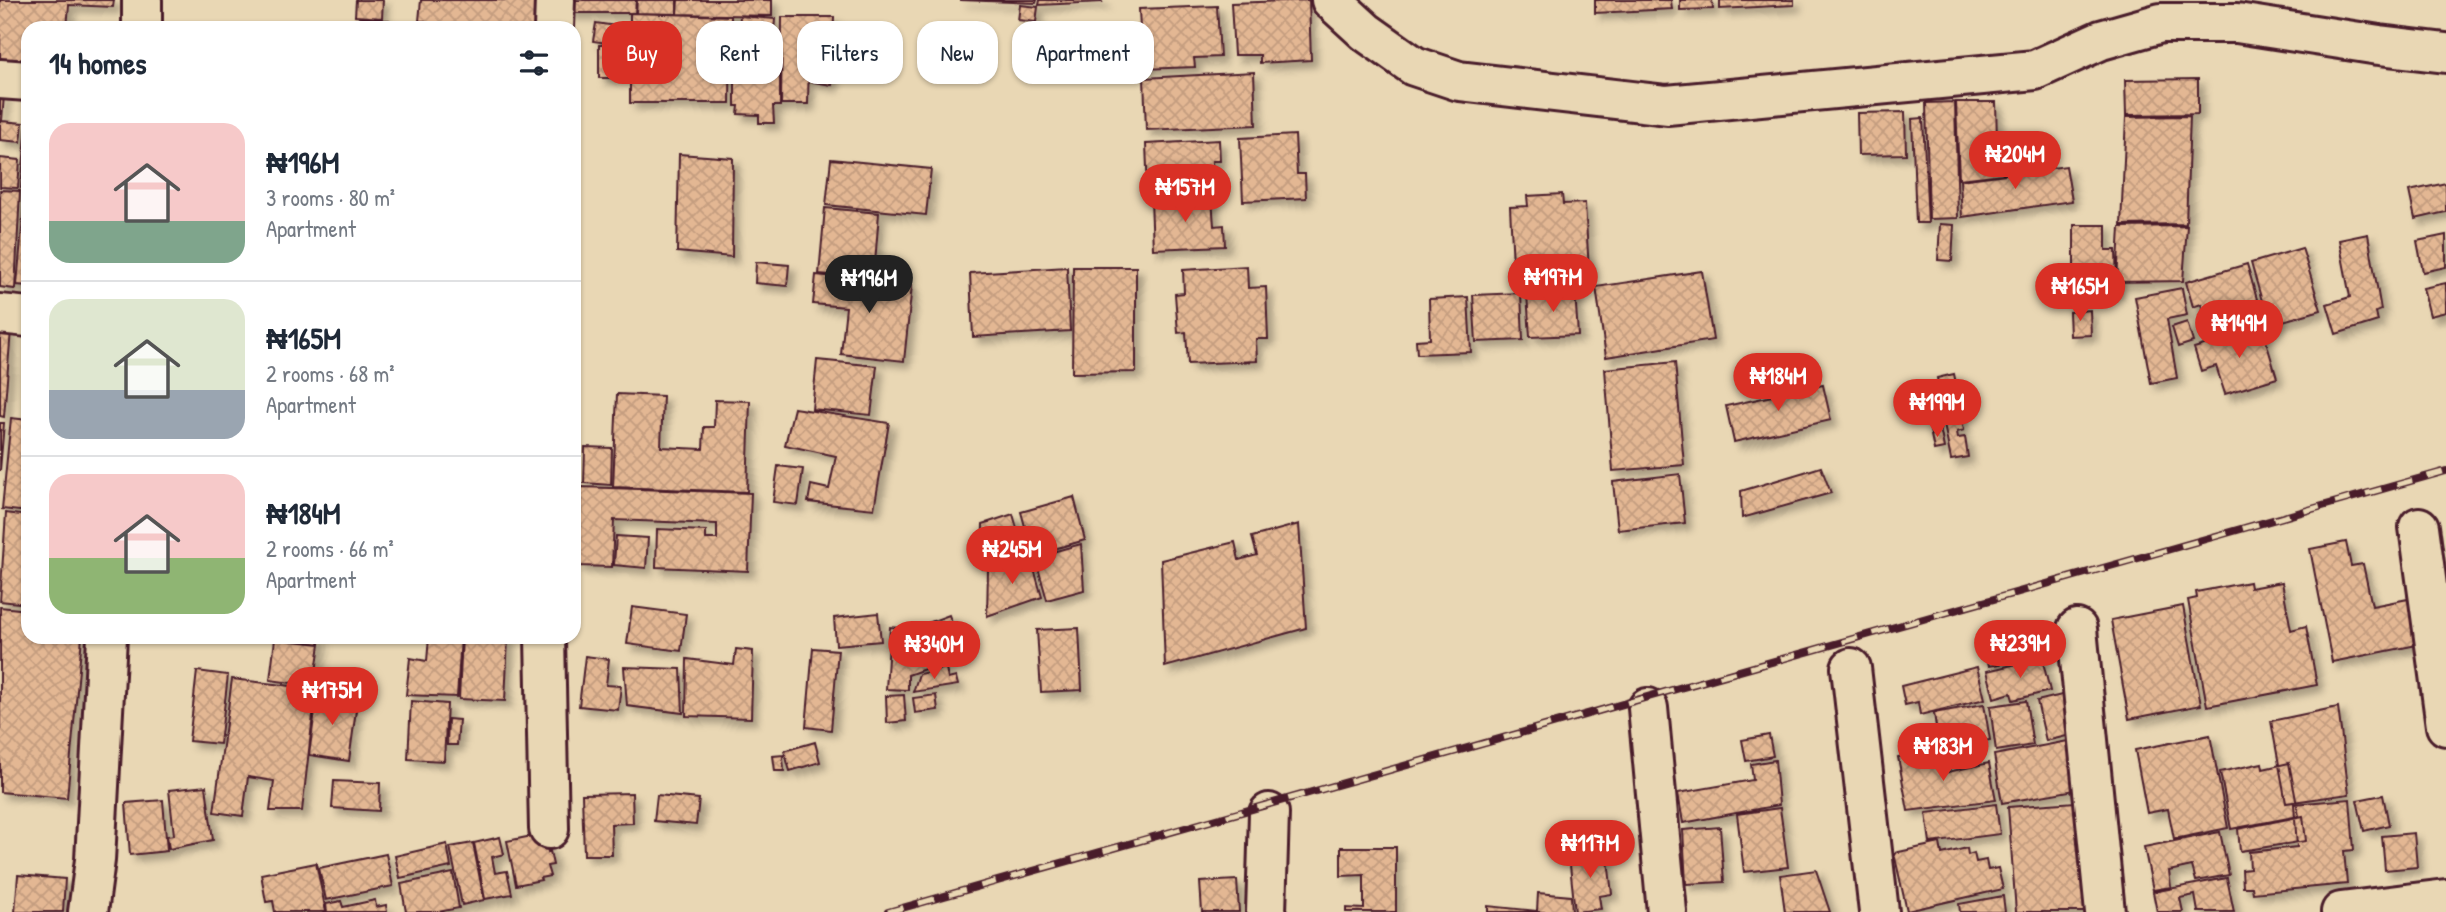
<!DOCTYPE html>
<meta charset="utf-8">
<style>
body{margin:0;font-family:"Patrick Hand",sans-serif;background:#f2f2f3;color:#1f2937;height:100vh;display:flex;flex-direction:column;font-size:26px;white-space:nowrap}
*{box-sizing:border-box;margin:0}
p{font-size:23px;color:#747a83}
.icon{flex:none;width:38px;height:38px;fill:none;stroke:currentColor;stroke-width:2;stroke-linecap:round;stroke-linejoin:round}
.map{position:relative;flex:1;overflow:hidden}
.side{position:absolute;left:21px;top:21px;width:560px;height:623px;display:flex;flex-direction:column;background:#fff;border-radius:21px;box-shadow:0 2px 5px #0004}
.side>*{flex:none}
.guide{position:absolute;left:602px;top:21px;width:665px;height:63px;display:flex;gap:14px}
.price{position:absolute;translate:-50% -60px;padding:0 16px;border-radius:24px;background:#d93025;color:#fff;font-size:23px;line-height:46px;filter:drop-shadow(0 2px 4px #0008)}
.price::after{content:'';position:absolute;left:50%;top:42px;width:21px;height:16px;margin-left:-10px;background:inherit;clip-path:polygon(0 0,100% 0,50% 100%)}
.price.selected{background:#222;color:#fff}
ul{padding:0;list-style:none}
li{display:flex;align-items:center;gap:21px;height:175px;padding:0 28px}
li+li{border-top:2px solid #e0e1e3}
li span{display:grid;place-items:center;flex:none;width:196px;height:140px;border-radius:21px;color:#555}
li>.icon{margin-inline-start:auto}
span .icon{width:84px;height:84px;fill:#fffc;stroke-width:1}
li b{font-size:30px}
h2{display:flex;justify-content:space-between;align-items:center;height:84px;padding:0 28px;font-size:30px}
.pill{padding:0 24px;border-radius:21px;background:#fff;box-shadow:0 2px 5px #0004;font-size:24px;line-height:63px}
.pill.selected{background:#d93025;color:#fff}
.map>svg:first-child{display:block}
</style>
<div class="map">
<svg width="2446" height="912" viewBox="0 0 2446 912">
<defs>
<pattern id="building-cross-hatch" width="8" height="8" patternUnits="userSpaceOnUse" patternTransform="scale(1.75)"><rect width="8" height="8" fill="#e3b793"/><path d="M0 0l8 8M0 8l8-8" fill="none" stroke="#c49d7f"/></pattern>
<filter id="shadow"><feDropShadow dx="6" dy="6" stdDeviation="3.5" flood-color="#0004"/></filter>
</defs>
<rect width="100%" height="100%" fill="#e9d7b4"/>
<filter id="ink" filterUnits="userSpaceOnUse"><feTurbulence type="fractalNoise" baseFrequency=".0143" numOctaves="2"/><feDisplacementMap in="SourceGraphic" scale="14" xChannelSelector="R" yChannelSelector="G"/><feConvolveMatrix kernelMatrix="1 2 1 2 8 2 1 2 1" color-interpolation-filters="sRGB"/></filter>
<g filter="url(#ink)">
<path fill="url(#building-cross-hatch)" stroke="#4a1f2b" stroke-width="2" filter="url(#shadow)" d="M0,0H114L113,7L69,5L67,28H28V63L0,61Z
M356,0H383L382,18L355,16Z
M421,0H545L544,28H424L425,21H419Z
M569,0H636L635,13H569Z
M637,0H677V14L636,13Z
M678,0H772V16L677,14Z
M960,0H1037L1036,3Z
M1040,0H1101L1102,2L1039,5Z
M1309,0L1311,60L1260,63V55H1234L1231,3Z
M1595,0H1671L1672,9L1595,13Z
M1680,0H1712L1713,9L1680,10Z
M1720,0H1794V5L1720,9Z
M1020,5L1038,7L1036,22L1018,20Z
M1217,6L1220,57L1194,58L1195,67L1142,69L1139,9Z
M630,13L731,16L730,103H630V78H599V45H630Z
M740,16L775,19L774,32L739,30Z
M782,17H834L833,55H809L808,104H781Z
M359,18L389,20L388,28H358Z
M596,23L623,27L621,45L593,41Z
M735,32L777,34L776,53L746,48V58H735Z
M757,55H780V106H773L774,123H759V115L738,114L739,106H735V76H758Z
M817,55L835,58L832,85L813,82Z
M1254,72L1256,125L1146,130L1144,78Z
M2198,79V114L2126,115L2125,80Z
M0,95H4L2,121L23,123L21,142L0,140Z
M1955,102L1958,218L1929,219L1926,103Z
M1956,102H1996L1997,141L1982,142L1983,150H1992V159H2001L2003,174L1959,179Z
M1905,112L1906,154L1858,155L1857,113Z
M28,115V188H21Z
M2190,116L2186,224L2121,225L2126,117Z
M1923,118L1928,223H1916L1912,119Z
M1295,135L1297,174H1305L1306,198L1243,201L1240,138Z
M1219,140L1220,161H1212L1213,190L1148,193L1146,144Z
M679,154L733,158L732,257L677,252Z
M0,158L20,160L18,188L0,187Z
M831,159L931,169L926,215L826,205Z
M2066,166L2072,201L1962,217L1960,180Z
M2446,183V212L2415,219L2409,191Z
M0,190L20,191L15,289L0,287Z
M25,193H28V286L17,285Z
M1562,194L1563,204L1585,203L1589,271L1542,274V269L1518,270L1517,265H1513L1510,207L1528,206L1527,196Z
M1212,198L1214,226L1224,225L1225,246L1153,249L1151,200Z
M825,208L879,213L875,263L885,264L884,280L819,274Z
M1940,224L1954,225L1952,261L1938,260Z
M2074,225H2106V250H2116L2117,292L2074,293Z
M2187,226L2183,281L2117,282L2120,227Z
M2368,234L2381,310L2376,312L2378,321L2336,334L2327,304L2350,297L2339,240Z
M2446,235V267L2423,272L2417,241Z
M2302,248L2321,310L2269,325L2251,263Z
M756,262L789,265L787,286L755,283Z
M2247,264L2264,324L2234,333L2229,314L2206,321L2201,304L2193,307L2186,282Z
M1247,266L1248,288L1266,287L1268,339H1256L1257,361L1188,364L1186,332L1178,333L1175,294L1184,293L1183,270Z
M1067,267L1070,331L973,337L970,273Z
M1073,267H1136V372L1072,373Z
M1702,271L1713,340L1606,357L1596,287Z
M816,275L912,285L904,361L841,354L846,307L813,304Z
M2446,283V312L2430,316L2423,288Z
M2182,288L2187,315L2167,319L2177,378L2151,383L2135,297Z
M1575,291L1578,335L1530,337L1527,294Z
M1521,293L1523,340L1476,342L1473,295Z
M1468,297L1471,352L1417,354L1416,340L1430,339L1429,299Z
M2090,310L2091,335L2070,336L2069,312Z
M2187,322L2193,342L2178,347L2172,327Z
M2262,328L2277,378L2225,394L2216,366L2201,371L2194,348Z
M0,329L11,330L4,417L0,416Z
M817,360L877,366L871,415L812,409Z
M1675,362L1684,465L1613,471L1605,369Z
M1954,374L1961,407L1943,411L1937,378Z
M1823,385L1831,420L1734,442L1726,406Z
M617,394L663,396L661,447L703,449L704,427H714L715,400L750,401L747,492L613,487Z
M794,408L889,423L874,509L808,502L811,485L829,489L836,456L785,445Z
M1959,410L1964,430L1957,432L1958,438L1965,437L1968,457L1951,460L1942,414Z
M11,418L28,420V512L2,509Z
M0,423H4L0,471Z
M1940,428L1944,448L1934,450L1930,430Z
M585,447L612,448L611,485L584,483Z
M778,466L803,469L798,505L773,502Z
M1821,467L1831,493L1742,518L1741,491Z
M1680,474L1685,523L1618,530L1613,482Z
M581,487L751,493L748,571L656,567L657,529L706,531V539H717V524L614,520L612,567L578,566Z
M1074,497L1085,540L1033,555L1021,512Z
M6,513L28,516V604L0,601Z
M1013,514L1025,557L982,569L983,524Z
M1299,524L1306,628L1165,667L1161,560L1235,542L1239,560L1257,555L1252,537Z
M616,536L648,538L646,568L614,565Z
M2346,542L2351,566L2363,564L2372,606L2408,599L2417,645L2332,662L2310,549Z
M1081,544L1084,590L1047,600L1035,557Z
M1031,558L1042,597L987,616L988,570Z
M2249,582L2250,588L2282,582L2291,630L2306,626L2317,685L2207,706L2188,600L2197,598L2196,592Z
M2183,606L2201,705L2129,719L2111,620Z
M0,607L28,610V637H82L67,798L0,792Z
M632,607L686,614L681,651L627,644Z
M878,613L881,641L836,645L834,618Z
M949,615L964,655L908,675V690L886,689L890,627L912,629Z
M1079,628L1082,690L1041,692L1037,630Z
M276,637H320V644Z
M429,637H461L457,697L406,695L410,658L427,661Z
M462,637L508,638L505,701L459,699Z
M275,639L320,644L314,686L270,680Z
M2015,645L2019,660L1989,666L1986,652Z
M813,648L838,650L831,730L806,727Z
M736,649L753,651L751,718L686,716L687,659L734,665Z
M585,656L609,659L606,685L621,686L618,710L579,706Z
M2042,658L2050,691L2013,700L2011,693L1994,698L1987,671Z
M624,667L681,669L683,713L627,706Z
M1977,667L1985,699L1920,715L1918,702L1905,705L1901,686Z
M946,668L948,679L956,677L958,685L913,692L919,674Z
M197,671L228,675L220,744L189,741Z
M232,679L316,689L302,811H270L274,781L248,777L243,816L214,812Z
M318,689L343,692L341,708L356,710L349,761L309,755Z
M2070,693L2079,733L2046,741L2037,701Z
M904,695L906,721L887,723L886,696Z
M936,695L938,710L915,713L913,698Z
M411,701L447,704L444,761L408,759Z
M2026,701L2033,745L1996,751L1990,706Z
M1984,704L1990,740L1939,749L1934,713Z
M2338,707L2349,794L2286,803L2271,721Z
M448,719L459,720L457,745H447Z
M1769,735L1773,756L1746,761L1742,740Z
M2210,735L2228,828L2174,839L2168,809L2147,813L2135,750Z
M2084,738L2092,787L2002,803L1994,755Z
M815,742L820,762L790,771L784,751Z
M1939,750L1943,773L1989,763L1996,800L1908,811L1898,757Z
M783,755L784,771H775L773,756Z
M1775,760L1779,805L1683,823L1678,793L1753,780L1751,764Z
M2262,763L2263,769L2289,763L2299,816L2231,829L2220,772Z
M334,781L380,783L379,811L332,808Z
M206,786L213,840L169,849L167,836L174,835L169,790Z
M632,793L633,823L611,824L612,855H584L582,794Z
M657,795L699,799L696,825L654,821Z
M2383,795L2389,825L2364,831L2357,800Z
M2350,799L2354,850L2344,851L2347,884L2253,893L2252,887H2243L2242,870L2250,869L2249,852L2297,847L2294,804Z
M163,800L167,851L130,855L126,803Z
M2089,801L2097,912H2016L2008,807Z
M1996,804L2000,834L1930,843L1926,813Z
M1780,808L1788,867L1744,872L1737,814Z
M2303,816L2306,841L2240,851L2238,829Z
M1720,827L1724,882L1686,884L1683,830Z
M2220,832L2229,875L2196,881L2192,866L2169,871L2171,887L2153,890L2144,847Z
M2414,833L2417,867L2385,870L2382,836Z
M532,836L533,841L545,839L548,852L550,851L553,865L547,866L550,876L540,878L541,880L516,885L507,841Z
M500,837L504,854L492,857L495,873L507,871L512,894L485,899L474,843Z
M473,843L484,900L462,905L450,847Z
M1940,843L1942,854L1967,848L1968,855L1974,853L1976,862L1986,860L1988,870L1998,868L2003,889L1907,911L1894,853Z
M447,844L451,867L400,878L395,856Z
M1341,847H1396V912H1346V908L1364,909V875L1341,876Z
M1607,852L1612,894L1599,896L1601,909L1575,912L1569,856Z
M386,854L393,886L326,900L319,868Z
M316,863L326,912H275L273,901L266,902L261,874Z
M1816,870L1830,912H1785L1780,875Z
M453,873L459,908L438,912H406L401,884Z
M18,875L65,879L63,912H15Z
M2227,878L2234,912H2198L2195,895L2180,898L2183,912H2157L2153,892Z
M1237,880L1239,912H1202L1200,882Z
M1538,893L1571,896L1572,912H1488V906L1537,911Z
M2003,896L2005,912H1960L1959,904Z
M375,900L376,907L386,905L387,912H327L326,904L341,901L343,907Z"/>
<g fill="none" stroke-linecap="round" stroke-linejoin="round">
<g stroke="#4a1f2b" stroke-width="44">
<path id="minor" d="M1331,0L1366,32L1414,66L1459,81L1667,105L2035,70L2101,40L2161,23H2237L2379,45L2446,53
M142,28V0
M554,28L555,0
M0,79L28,81
M0,314L28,317
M2419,527L2446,726
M2077,629L2105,912
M545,637L549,829
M1851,668L1879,912
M1648,708L1667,912
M88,912L95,860L107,637
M1266,912L1269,813
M2341,912L2446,899"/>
</g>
<use href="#minor" stroke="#e9d7b4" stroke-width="38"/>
<g stroke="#4a1f2b" stroke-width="8">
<path id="rail" d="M888,912L2446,471"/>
</g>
<use href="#rail" stroke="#e9d7b4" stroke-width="5" stroke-dasharray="16" stroke-linecap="butt"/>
</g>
</g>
</svg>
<b class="price" style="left:2015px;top:191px">₦204M</b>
<b class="price" style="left:1185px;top:224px">₦157M</b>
<b class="price" style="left:1553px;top:314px">₦197M</b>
<b class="price selected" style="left:869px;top:315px">₦196M</b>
<b class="price" style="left:2080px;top:323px">₦165M</b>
<b class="price" style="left:2239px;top:360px">₦149M</b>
<b class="price" style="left:1778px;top:413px">₦184M</b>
<b class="price" style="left:1937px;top:439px">₦199M</b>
<b class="price" style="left:1012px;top:586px">₦245M</b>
<b class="price" style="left:2020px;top:680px">₦239M</b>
<b class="price" style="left:934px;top:681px">₦340M</b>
<b class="price" style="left:332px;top:727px">₦175M</b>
<b class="price" style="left:1943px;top:783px">₦183M</b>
<b class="price" style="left:1590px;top:880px">₦117M</b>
<div class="guide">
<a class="pill selected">Buy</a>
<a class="pill">Rent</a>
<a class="pill">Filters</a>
<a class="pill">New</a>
<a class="pill">Apartment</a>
</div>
<section class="side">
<h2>14 homes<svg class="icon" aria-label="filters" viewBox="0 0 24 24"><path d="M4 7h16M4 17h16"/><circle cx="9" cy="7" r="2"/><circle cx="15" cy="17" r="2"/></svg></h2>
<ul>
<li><span style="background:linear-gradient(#f6c9c9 70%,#7fa58c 0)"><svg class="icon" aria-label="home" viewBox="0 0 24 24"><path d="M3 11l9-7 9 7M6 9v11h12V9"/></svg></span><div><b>₦196M</b><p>3 rooms · 80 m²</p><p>Apartment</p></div></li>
<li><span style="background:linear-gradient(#dfe7d0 65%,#9aa5b1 0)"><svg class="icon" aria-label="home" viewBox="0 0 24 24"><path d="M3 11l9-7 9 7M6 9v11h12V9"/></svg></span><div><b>₦165M</b><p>2 rooms · 68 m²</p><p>Apartment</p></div></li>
<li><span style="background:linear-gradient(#f6c9c9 60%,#8fb573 0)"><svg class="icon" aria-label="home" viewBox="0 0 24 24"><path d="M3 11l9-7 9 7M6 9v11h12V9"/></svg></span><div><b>₦184M</b><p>2 rooms · 66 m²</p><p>Apartment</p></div></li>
</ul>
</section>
</div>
